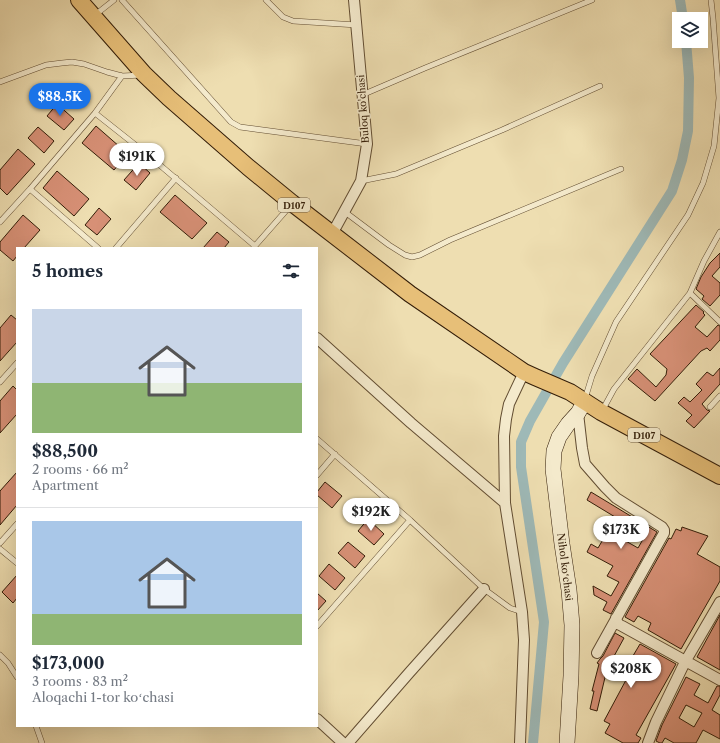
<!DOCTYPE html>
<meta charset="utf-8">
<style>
body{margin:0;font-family:"Libre Caslon Text",serif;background:#f6f6f7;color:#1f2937;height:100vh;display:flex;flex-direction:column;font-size:15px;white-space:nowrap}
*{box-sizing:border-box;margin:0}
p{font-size:13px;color:#747a83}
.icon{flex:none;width:22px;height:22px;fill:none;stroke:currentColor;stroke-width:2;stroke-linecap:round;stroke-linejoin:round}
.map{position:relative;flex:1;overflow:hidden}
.drawer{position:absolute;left:16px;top:247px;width:302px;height:480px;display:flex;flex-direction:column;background:#fff;border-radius:0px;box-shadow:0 4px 16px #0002}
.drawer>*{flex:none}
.controls{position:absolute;left:672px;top:12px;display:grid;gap:8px}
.controls a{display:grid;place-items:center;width:36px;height:36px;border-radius:0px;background:#fff;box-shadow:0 4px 16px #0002;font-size:20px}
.price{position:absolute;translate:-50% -34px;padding:0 9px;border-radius:14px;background:#fff;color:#222;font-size:13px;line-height:26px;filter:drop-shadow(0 1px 2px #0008)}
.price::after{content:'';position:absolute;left:50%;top:24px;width:12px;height:9px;margin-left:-6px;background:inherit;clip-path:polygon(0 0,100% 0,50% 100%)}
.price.active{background:#1a73e8;color:#fff}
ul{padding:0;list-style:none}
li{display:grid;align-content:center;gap:8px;height:212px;padding:0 16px}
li+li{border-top:1px solid #e0e1e3}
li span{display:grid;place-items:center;height:124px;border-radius:0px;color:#555}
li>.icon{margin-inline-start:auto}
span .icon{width:72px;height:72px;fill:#fffc;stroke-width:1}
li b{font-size:17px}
h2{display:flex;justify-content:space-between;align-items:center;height:48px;padding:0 16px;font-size:17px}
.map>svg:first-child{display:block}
</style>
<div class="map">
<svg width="720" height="743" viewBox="0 0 720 743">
<rect width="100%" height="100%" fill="#eedeb1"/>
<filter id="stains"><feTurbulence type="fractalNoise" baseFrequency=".005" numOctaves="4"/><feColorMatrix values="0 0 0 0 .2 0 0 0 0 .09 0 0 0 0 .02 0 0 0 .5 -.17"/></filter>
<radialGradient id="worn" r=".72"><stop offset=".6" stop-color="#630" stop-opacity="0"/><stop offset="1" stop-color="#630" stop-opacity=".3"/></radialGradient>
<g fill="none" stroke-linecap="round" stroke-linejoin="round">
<path stroke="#9eb9b7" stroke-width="10" d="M680,0L683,19
M533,743L544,622L521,467V442L530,421L563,363L672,191L682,160L688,131L689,78L686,41"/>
</g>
<path fill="#d79076" stroke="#331d08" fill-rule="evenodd" d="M57,104L74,119L64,130L47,116Z
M96,126L128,154L114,170L82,143Z
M38,127L54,141L44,153L28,138Z
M18,149L35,164L7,195L0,188V170Z
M139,163L150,173L136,190L124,180Z
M57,171L89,199L74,216L43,188Z
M175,195L207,223L192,239L160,212Z
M99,208L111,219L97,235L85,225Z
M23,215L40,230L24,248H17V256L13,261L0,250V242Z
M217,232L229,242L224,248H203Z
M720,253V267L712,276L720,283V295L710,306L702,299L704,296L696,289L701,277L710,263Z
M696,305L704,312L703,313L705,315L695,327L707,337L718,325L720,326V340L710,351L707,348L701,351L655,401L628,379L637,369L656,387L666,375L667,369L650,354Z
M11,315L17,320V342L0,361V328Z
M720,368V384L702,404L707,410L710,411L694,428L686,421L692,415L678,403L684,397L690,402L702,390L696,384L707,372L713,376Z
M13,386L17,390V414L0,433V401Z
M17,472V505L0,525V491Z
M325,482L342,496L332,508L317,495V492Z
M591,492L657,532L611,614L603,610L607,602L594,595L593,586L611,596L619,582L607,576L613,566L587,552L591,544L598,548L608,531L618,536L625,523L587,500ZM632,527L646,534L638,548L624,540Z
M368,519L384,534L374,545L358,531Z
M682,527L708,536L697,554L720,567V581L681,649L648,630L651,623L638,616L634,622L625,617L669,538L671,539L676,529L681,531Z
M348,542L365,556L355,568L338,553Z
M329,564L345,578L335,590L319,576Z
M17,575V598L13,603L2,592Z
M317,593L326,601L317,611Z
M720,615V670L697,657Z
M615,633L624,638L613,658L627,666L640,644L676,664L636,735L641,738L638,743H623L605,733L610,724L604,721L626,680L607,669L597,711L590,709L594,691H592L599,664L597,663L600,659L603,656Z
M686,677L700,684L694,695L708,703L717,686H720V695L712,710L720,715V739L703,730L696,743H674L665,738L662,743H660L656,741L662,725ZM686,705L702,713L694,727L679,718Z"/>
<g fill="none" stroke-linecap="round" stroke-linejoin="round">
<g stroke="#624d32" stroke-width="6">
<path id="service" d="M122,0L231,122L240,127L367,144
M266,0L283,17L293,21L357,25
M95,15L114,0
M0,82L46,65L62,63L72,62L84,64L107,72L122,76L142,75
M362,95L425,68L592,0
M95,113L122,76
M361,181L396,174L502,130L600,86
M30,189L98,248
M345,212L389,245L405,255L412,257L420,255L450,240L621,169
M0,222L30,189L95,113L148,155L255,246
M254,247L291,205
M116,248L176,178
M690,293L720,322
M0,382L17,363
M585,399L592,376L616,322L688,215L703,183L714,146L719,98L713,18L711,0
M710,407L720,396
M602,411L614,389L690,293L704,261L720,232
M317,439L410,520L484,589L510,608L522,612
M317,475L335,454
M0,543L17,524
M0,549L17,563
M317,626L410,520
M0,655L8,663L17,677
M36,726L42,743"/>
</g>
<g stroke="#624d32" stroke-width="12">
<path id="minor" d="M332,234L361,181L367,144L354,0
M317,338L411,423L505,503
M578,413L582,448L585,464L605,487L616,498L662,527L664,530V533L660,540L597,653
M616,618L618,624L622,626L720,680
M317,719L343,743
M348,743L409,673L484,589
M520,743L524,640L522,612L505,503L504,436L506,419L509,404L524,372
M648,743L656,722L685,662L720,602"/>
</g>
<g stroke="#331d08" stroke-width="16">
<path id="secondary" d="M567,743L571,676L572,625L569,590L562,544L553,469L554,451L559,437L568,424L578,413L585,401"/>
</g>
<g stroke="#331d08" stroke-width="18">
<path id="primary" d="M79,0L144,74L169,98L248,167L292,203L410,294L524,372L535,377L570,392L601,412L720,476"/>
</g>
<use href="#service" stroke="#f4eacc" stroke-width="5"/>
<use href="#minor" stroke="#f4eacc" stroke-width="10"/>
<use href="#secondary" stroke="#f4eacc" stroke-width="15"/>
<use href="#primary" stroke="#e7bf78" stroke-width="16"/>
</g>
<g text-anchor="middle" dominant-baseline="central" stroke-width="3" stroke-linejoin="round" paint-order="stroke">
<g fill="#f4eacc" stroke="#6d5a43" stroke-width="1">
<rect x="278" y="198" width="32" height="14" rx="3"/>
<rect x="628" y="428" width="32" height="14" rx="3"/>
</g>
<g font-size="9" font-weight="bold" fill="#331d08">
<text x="294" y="205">D107</text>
<text x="644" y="435">D107</text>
</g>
<g font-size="10" fill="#331d08" stroke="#f4eacc">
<text transform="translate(363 109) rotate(-94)">Buloq ko'chasi</text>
<text transform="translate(565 567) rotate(83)">Nihol koʻchasi</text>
</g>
</g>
<rect width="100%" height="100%" filter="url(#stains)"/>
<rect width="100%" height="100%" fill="url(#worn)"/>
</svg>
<div class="controls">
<a><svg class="icon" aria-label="layers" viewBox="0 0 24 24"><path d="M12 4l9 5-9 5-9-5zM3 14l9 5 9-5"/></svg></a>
</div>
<b class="price active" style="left:60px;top:117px">$88.5K</b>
<b class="price" style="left:137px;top:177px">$191K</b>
<b class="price" style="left:371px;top:532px">$192K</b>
<b class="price" style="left:621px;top:550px">$173K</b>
<b class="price" style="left:631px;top:689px">$208K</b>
<section class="drawer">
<h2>5 homes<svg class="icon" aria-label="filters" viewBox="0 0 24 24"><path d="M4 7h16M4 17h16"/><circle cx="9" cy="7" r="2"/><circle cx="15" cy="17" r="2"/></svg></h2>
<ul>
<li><span style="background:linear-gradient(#c9d6e8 60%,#8fb573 0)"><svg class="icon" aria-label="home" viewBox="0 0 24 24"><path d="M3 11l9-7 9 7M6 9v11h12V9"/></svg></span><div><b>$88,500</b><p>2 rooms · 66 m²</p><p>Apartment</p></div></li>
<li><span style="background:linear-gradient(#a9c7e8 75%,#8fb573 0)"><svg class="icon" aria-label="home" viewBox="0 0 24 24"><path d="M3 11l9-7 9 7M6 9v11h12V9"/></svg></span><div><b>$173,000</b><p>3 rooms · 83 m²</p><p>Aloqachi 1-tor koʻchasi</p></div></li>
</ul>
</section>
</div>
